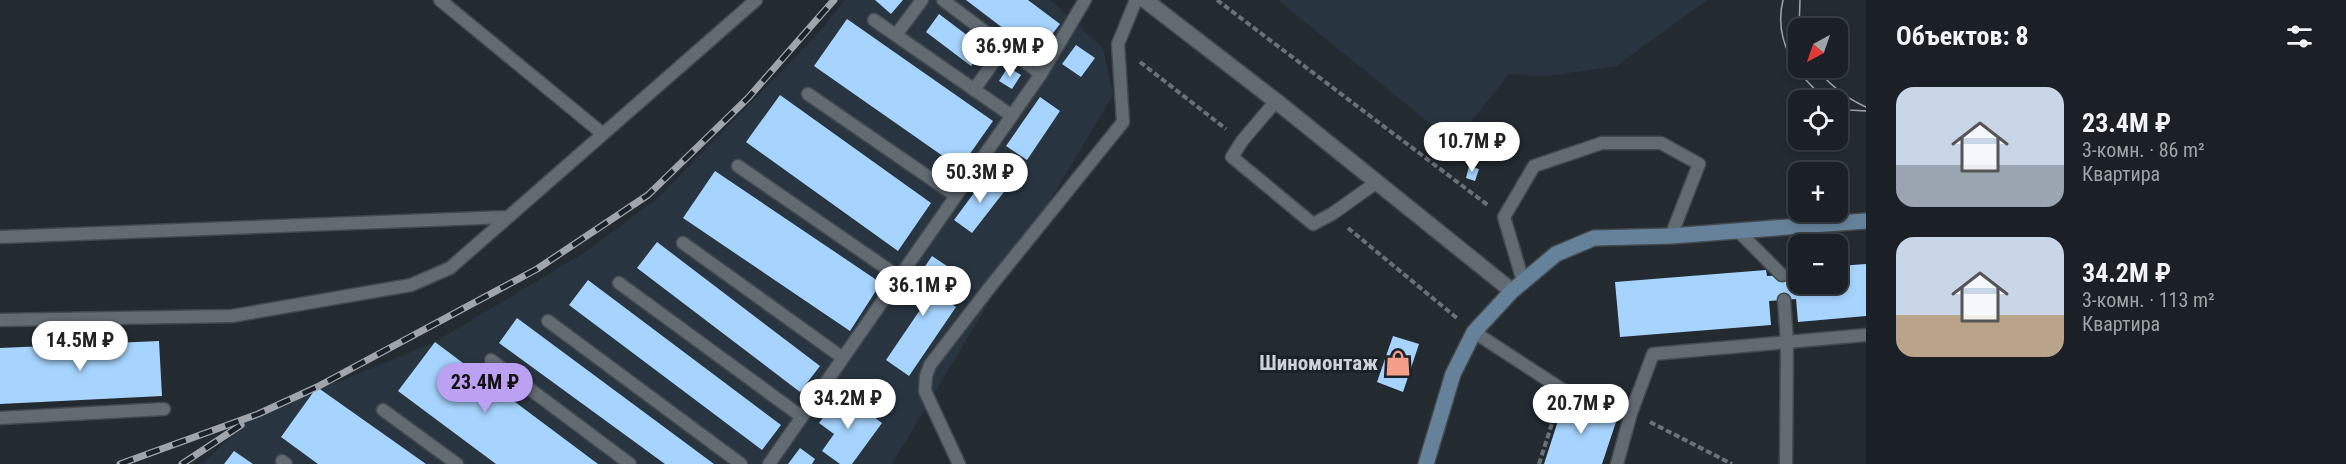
<!DOCTYPE html>
<html lang="ru">
<meta charset="utf-8">
<style>
body{margin:0;font-family:"Roboto Condensed",sans-serif;background:#23282d;color:#f1f3f6;height:100vh;display:flex;flex-direction:column;font-size:22px;white-space:nowrap}
*{box-sizing:border-box;margin:0}
p{font-size:20px;color:#9fa3a7}
.icon{flex:none;width:33px;height:33px;fill:none;stroke:currentColor;stroke-width:2;stroke-linecap:round;stroke-linejoin:round}
.map{position:relative;flex:1;overflow:hidden}
.details{display:flex;flex-direction:column;background:#1a2025;width:480px}
.details>*{flex:none}
.needle{width:39px;rotate:220deg}
.fabs{position:absolute;left:1788px;top:18px;display:grid;gap:12px}
.fabs a{display:grid;place-items:center;width:60px;height:60px;border-radius:12px;background:#1a2025;box-shadow:0 3px 9px #0003,0 0 0 2px #383e42;font-size:30px}
.price{position:absolute;translate:-50% -51px;padding:0 14px;border-radius:21px;background:#fff;color:#222;font-size:20px;line-height:39px;filter:drop-shadow(0 2px 3px #0008)}
.price::after{content:'';position:absolute;left:50%;top:36px;width:18px;height:14px;margin-left:-9px;background:inherit;clip-path:polygon(0 0,100% 0,50% 100%)}
.price.selected{background:#bca0f2;color:#111}
ul{padding:0;list-style:none}
li{display:flex;align-items:center;gap:18px;height:150px;padding:0 30px}
li span{display:grid;place-items:center;flex:none;width:168px;height:120px;border-radius:18px;color:#555}
li>.icon{margin-inline-start:auto}
span .icon{width:72px;height:72px;fill:#fffc;stroke-width:1}
li b{font-size:26px}
h2{display:flex;justify-content:space-between;align-items:center;height:72px;padding:0 30px;font-size:26px}
main{display:flex;flex:1;min-height:0}
.map>svg:first-child{display:block}
</style>
<main>
<div class="map">
<svg width="1866" height="464" viewBox="0 0 1866 464">
<rect width="100%" height="100%" fill="#232b31"/>
<path fill="#283540" d="M845,0H1050L1103,48L1113,95L892,464H202L246,422L317,387L341,381L435,342L584,253L658,198L817,35Z
M1278,0H1707L1616,66L1548,76L1509,74L1454,143Z"/>
<path fill="#a6d4fe" d="M875,0H903L891,14Z
M966,0H1028L1060,24L1037,54Z
M939,14L984,48L971,66L926,32Z
M847,19L993,121L960,168L814,66Z
M1076,45L1095,58L1081,77L1062,64Z
M1008,67L1021,75L1012,89L999,81Z
M780,95L931,203L898,251L746,142Z
M1040,97L1060,111L1027,160L1006,146Z
M1469,166L1479,169L1475,181L1466,178Z
M715,171L881,283L850,331L683,218Z
M988,174L1007,188L972,233L954,220Z
M657,242L820,366L800,392L637,268Z
M932,256L953,270L936,294L956,307L909,376L886,360L922,307L905,296Z
M1866,264V316L1798,322L1796,299L1769,301L1771,325L1620,337L1615,282L1766,270L1767,276L1795,275L1794,270L1798,269V284H1838V266Z
M588,280L781,425L762,450L569,305Z
M517,318L714,464H665L499,343Z
M1393,336L1419,344L1403,392L1377,382Z
M159,341L162,396L0,404V348Z
M435,342L598,464H496L398,391Z
M317,387L426,464H318L281,437Z
M841,393L882,423L852,464H840L822,451L834,434L819,423Z
M1565,399L1618,416L1602,464H1544Z
M800,448L815,459L812,464H788Z
M234,451L253,464H224Z"/>
<g fill="none" stroke-linecap="round" stroke-linejoin="round">
<g stroke="#43494e" stroke-width="15">
<path id="service" d="M440,0L603,134
M943,0L1041,74
M874,20L1012,116
M896,35L922,0
M974,90L1004,47
M808,94L956,196
M1276,101L1242,141L1232,157L1313,224L1332,214L1377,182
M738,166L899,277
M1738,231L1782,275
M0,237L507,217
M683,243L843,358
M1523,281L1504,217L1534,166L1602,143H1661L1699,164L1671,236
M619,283L802,417
M1784,300L1787,342L1786,464
M0,320L232,316L411,285L450,268L756,0
M548,321L741,464
M1474,332L1563,390L1631,413
M491,360L630,464
M383,410L457,464
M0,418L164,409
M282,461L286,464
M769,464L1041,74L1085,0
M959,464L925,391L926,376L930,365L990,287L1123,122L1118,44L1136,0
M1617,464L1631,413L1653,354L1866,335"/>
</g>
<g stroke="#43494e" stroke-width="18">
<path id="minor" d="M1145,0L1276,101L1512,291"/>
</g>
<g stroke="#43494e" stroke-width="18">
<path id="secondary" d="M1426,464L1453,374L1474,332L1512,291L1556,254L1594,238L1671,236L1866,221"/>
</g>
<path stroke="#6a7176" stroke-width="4" stroke-dasharray="6 3" stroke-linecap="butt" d="M1217,0L1489,206
M1140,62L1226,129
M1348,228L1458,319
M1650,422L1732,464
M1539,464L1557,408"/>
<use href="#service" stroke="#626a72" stroke-width="12"/>
<use href="#minor" stroke="#626a72" stroke-width="15"/>
<use href="#secondary" stroke="#66829b" stroke-width="15"/>
<path stroke="#a0a5ab" stroke-width="1.5" d="M1783,0C1773,41 1797,76 1827,100
M1799,28L1800,0
M1816,68C1829,84 1846,98 1866,107
M1838,106L1849,110L1866,111"/>
<g stroke="#a0a5ab" stroke-width="7">
<path id="rail" d="M120,464L258,414L317,387L537,269L648,195L748,98L834,0
M182,464L241,425"/>
</g>
<use href="#rail" stroke="#1a2128" stroke-width="4.5" stroke-dasharray="14" stroke-linecap="butt"/>
</g>
<defs>
<g id="shop-bare" transform="scale(2.07)"><path d="M-5-2.5h2.3a2.7 3.5 0 0 1 5.4 0H5L5.5 6h-11ZM-1.5-2.5h3a1.5 2.3 0 0 0-3 0Z" fill="#f49e87" stroke="#1a2128" stroke-width="2.5" paint-order="stroke"/></g>
</defs>
<g fill-rule="evenodd">
<use href="#shop-bare" x="1398" y="363"/>
</g>
<g text-anchor="middle" dominant-baseline="central" stroke-width="6" stroke-linejoin="round" paint-order="stroke">
<g font-size="21" font-weight="bold" fill="#cfd3d8" stroke="#1a2128" text-anchor="end">
<text x="1378" y="363">Шиномонтаж</text>
</g>
</g>
</svg>
<div class="fabs">
<a><svg class="needle" viewBox="-14 -14 28 28"><path d="M0-13l5 13h-10z" fill="#e53935"/><path d="M0 13l5-13h-10z" fill="#9fa3a7"/></svg></a>
<a><svg class="icon" aria-label="locate" viewBox="0 0 24 24"><circle cx="12" cy="12" r="6"/><path d="M12 2v4M12 18v4M2 12h4M18 12h4"/></svg></a>
<a>+</a>
<a>−</a>
</div>
<b class="price" style="left:1010px;top:78px">36.9M ₽</b>
<b class="price" style="left:1472px;top:173px">10.7M ₽</b>
<b class="price" style="left:980px;top:204px">50.3M ₽</b>
<b class="price" style="left:923px;top:317px">36.1M ₽</b>
<b class="price" style="left:80px;top:372px">14.5M ₽</b>
<b class="price selected" style="left:485px;top:414px">23.4M ₽</b>
<b class="price" style="left:848px;top:430px">34.2M ₽</b>
<b class="price" style="left:1581px;top:435px">20.7M ₽</b>
</div>
<section class="details">
<h2>Объектов: 8<svg class="icon" aria-label="filters" viewBox="0 0 24 24"><path d="M4 7h16M4 17h16"/><circle cx="9" cy="7" r="2"/><circle cx="15" cy="17" r="2"/></svg></h2>
<ul>
<li><span style="background:linear-gradient(#c9d6e8 65%,#9aa5b1 0)"><svg class="icon" aria-label="home" viewBox="0 0 24 24"><path d="M3 11l9-7 9 7M6 9v11h12V9"/></svg></span><div><b>23.4M ₽</b><p>3-комн. · 86 m²</p><p>Квартира</p></div></li>
<li><span style="background:linear-gradient(#c9d6e8 65%,#b9a48a 0)"><svg class="icon" aria-label="home" viewBox="0 0 24 24"><path d="M3 11l9-7 9 7M6 9v11h12V9"/></svg></span><div><b>34.2M ₽</b><p>3-комн. · 113 m²</p><p>Квартира</p></div></li>
</ul>
</section>
</main>
